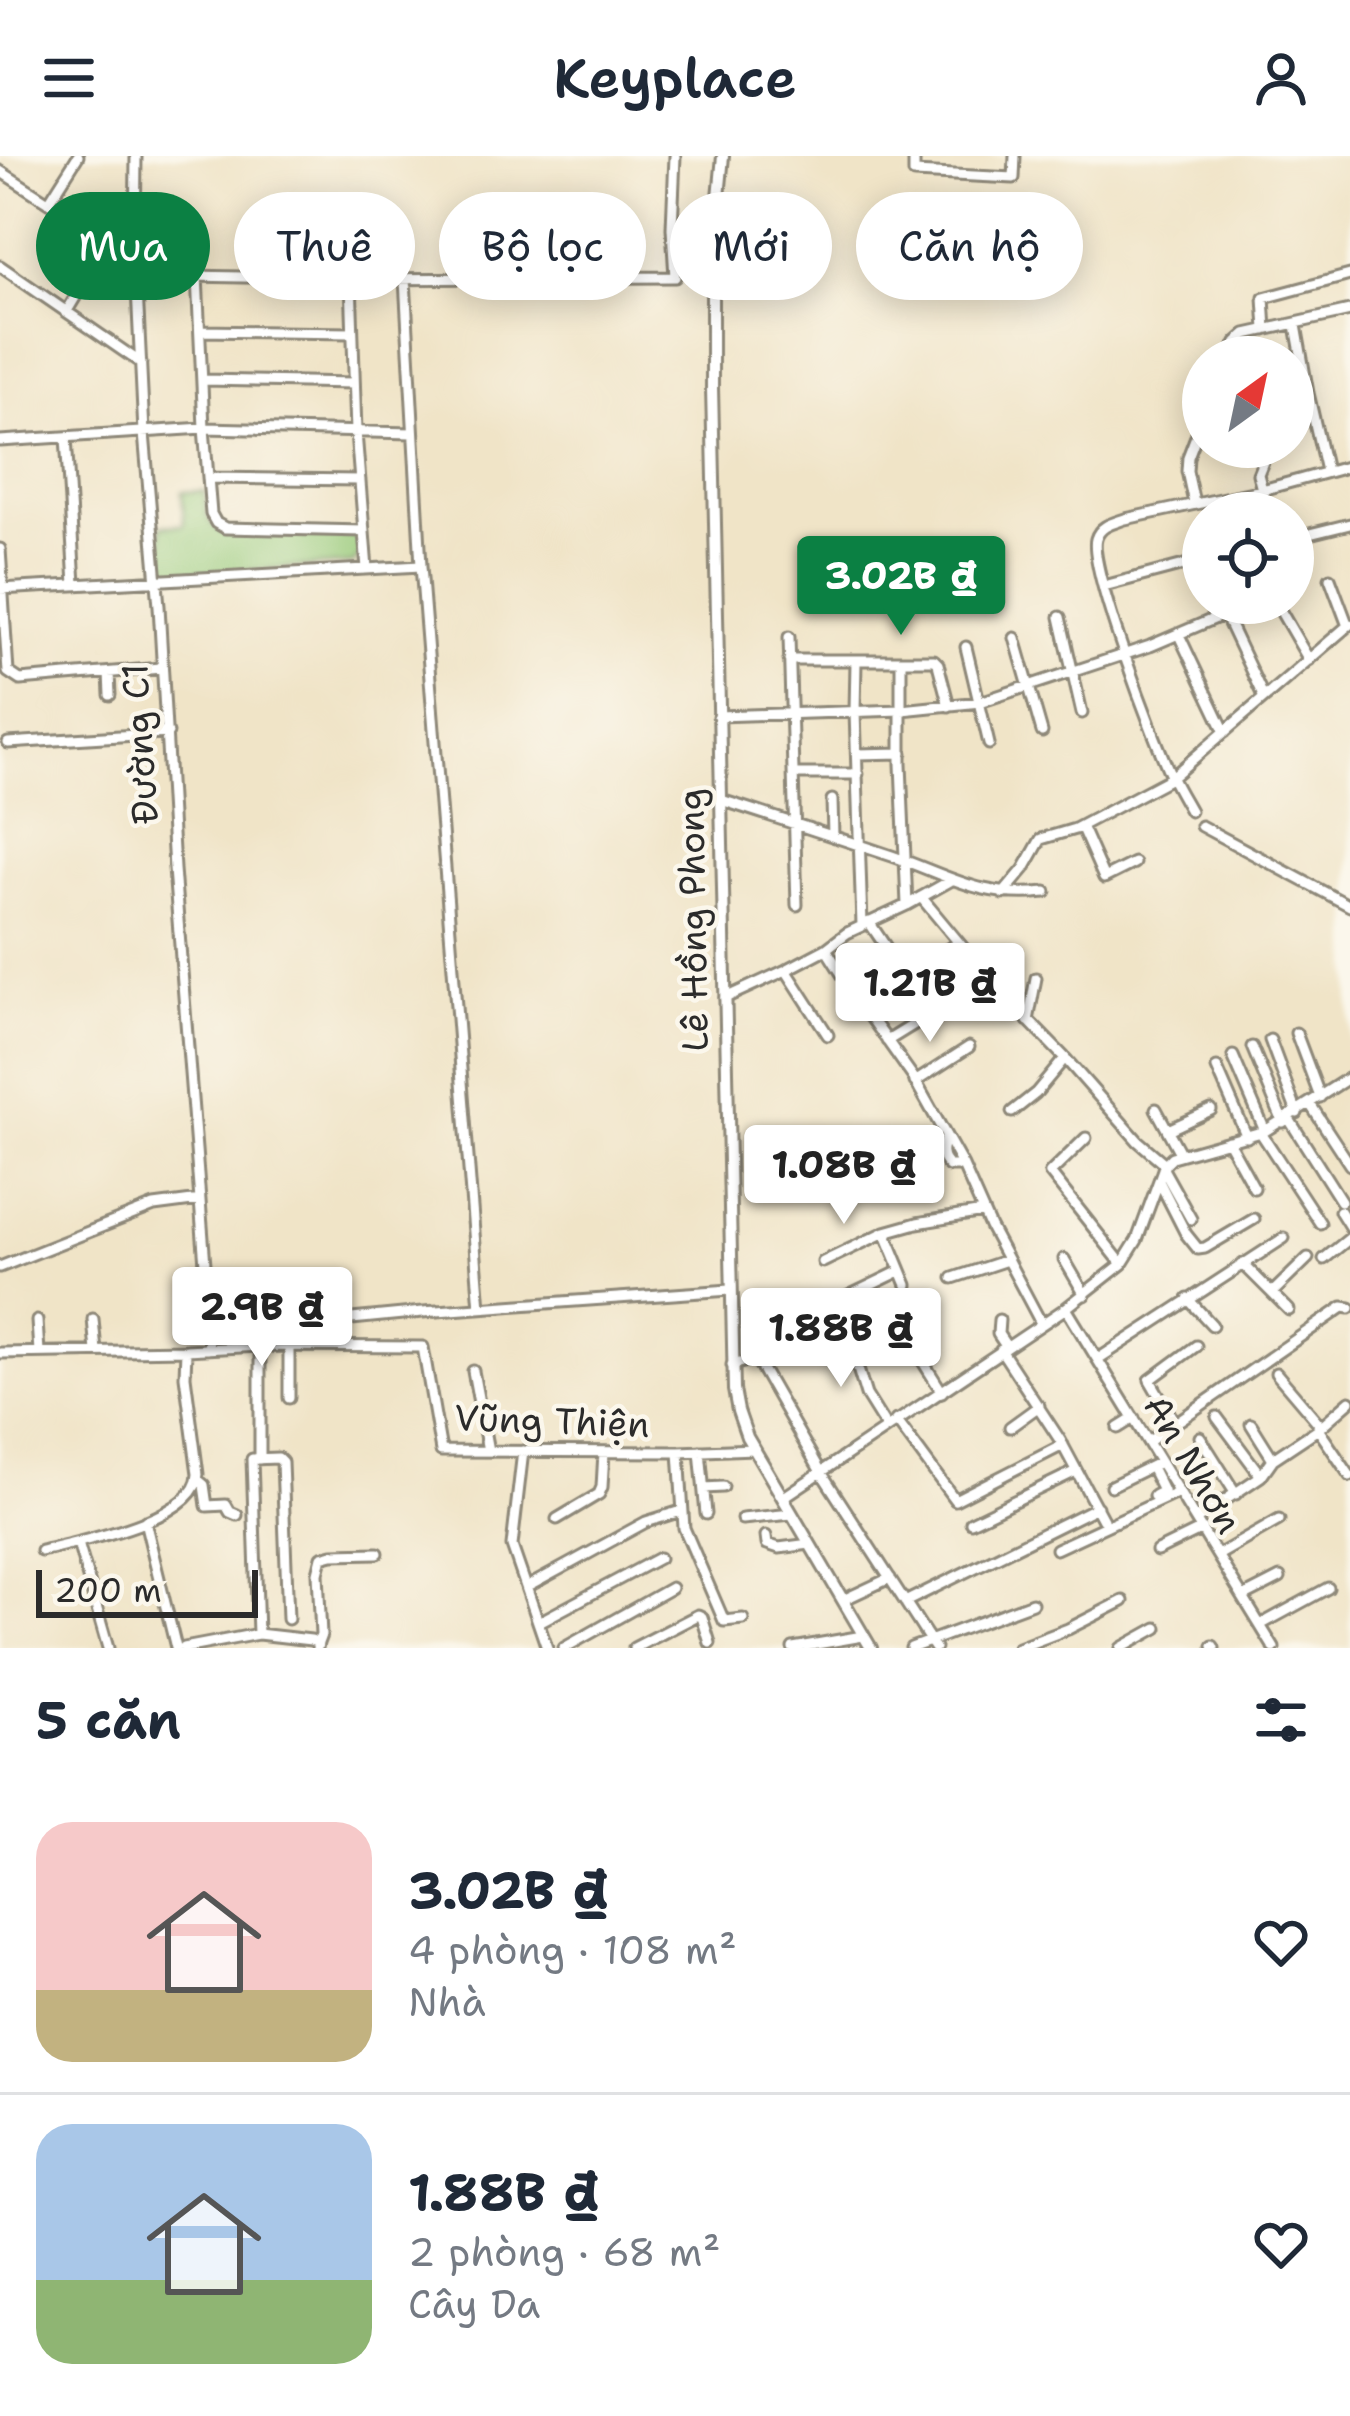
<!DOCTYPE html>
<html lang="vi">
<meta charset="utf-8">
<style>
body{margin:0;font-family:"Shantell Sans",sans-serif;background:#f6f6f7;color:#1f2937;height:100vh;display:flex;flex-direction:column;font-size:45px;white-space:nowrap}
*{box-sizing:border-box;margin:0}
p{font-size:39px;color:#747a83}
.icon{flex:none;width:66px;height:66px;fill:none;stroke:currentColor;stroke-width:2;stroke-linecap:round;stroke-linejoin:round}
.map{position:relative;height:1492px;overflow:hidden}
.details{display:flex;flex-direction:column;background:#fff;flex:1}
.details>*{flex:none}
.top-card{position:absolute;left:36px;top:36px;width:1278px;height:108px;display:flex;gap:24px}
.needle{width:78px;rotate:33deg}
.buttons{position:absolute;left:1182px;top:180px;display:grid;gap:24px}
.buttons a{display:grid;place-items:center;width:132px;height:132px;border-radius:50%;background:#fff;box-shadow:0 6px 30px #0003;font-size:60px}
.scale{position:absolute;left:36px;bottom:30px;width:222px;box-sizing:border-box;padding-left:12px;border:6px solid #2b2b2b;border-top:0;font-size:33px;line-height:42px;white-space:nowrap;color:#2b2b2b;-webkit-text-stroke:9px #fbf7ec;paint-order:stroke}
.price{position:absolute;translate:-50% -102px;padding:0 27px;border-radius:12px;background:#fff;color:#222;font-size:39px;line-height:78px;filter:drop-shadow(0 3px 6px #0008)}
.price::after{content:'';position:absolute;left:50%;top:72px;width:36px;height:27px;margin-left:-18px;background:inherit;clip-path:polygon(0 0,100% 0,50% 100%)}
.price.current{background:#0b8043;color:#fff}
ul{padding:0;list-style:none}
li{display:flex;align-items:center;gap:36px;height:300px;padding:0 36px}
li+li{border-top:3px solid #e0e1e3}
li span{display:grid;place-items:center;flex:none;width:336px;height:240px;border-radius:36px;color:#555}
li>.icon{margin-inline-start:auto}
span .icon{width:144px;height:144px;fill:#fffc;stroke-width:1}
li b{font-size:51px}
h2{display:flex;justify-content:space-between;align-items:center;height:144px;padding:0 36px;font-size:51px}
.tag{padding:0 42px;border-radius:54px;background:#fff;box-shadow:0 6px 30px #0003;font-size:42px;line-height:108px}
.tag.current{background:#0b8043;color:#fff}
header{display:flex;justify-content:space-between;align-items:center;height:156px;padding:0 36px;background:#fff;font-size:54px;font-weight:600}
.map>svg:first-child{display:block}
</style>
<header><svg class="icon" aria-label="menu" viewBox="0 0 24 24"><path d="M4 6h16M4 12h16M4 18h16"/></svg>Keyplace<svg class="icon" aria-label="person" viewBox="0 0 24 24"><circle cx="12" cy="8" r="4"/><path d="M4 21q1-7 8-7t8 7"/></svg></header>
<div class="map">
<svg width="1350" height="1492" viewBox="0 0 1350 1492">
<rect width="100%" height="100%" fill="#fbf7ec"/>
<filter id="ink" filterUnits="userSpaceOnUse"><feTurbulence type="fractalNoise" baseFrequency=".00833" numOctaves="2"/><feDisplacementMap in="SourceGraphic" scale="24" xChannelSelector="R" yChannelSelector="G"/><feConvolveMatrix kernelMatrix="1 2 1 2 8 2 1 2 1" color-interpolation-filters="sRGB"/></filter>
<filter id="wash" filterUnits="userSpaceOnUse"><feTurbulence type="fractalNoise" baseFrequency=".004" numOctaves="4" result="noise"/><feDisplacementMap in="SourceGraphic" scale="48" xChannelSelector="R" yChannelSelector="G"/><feGaussianBlur stdDeviation="2.7" result="paint"/><feColorMatrix in="noise" values="0 0 0 0 0 0 0 0 0 0 0 0 0 0 0 0 0 1.4 0 .05"/><feComposite in="paint" operator="in"/></filter>
<g filter="url(#wash)">
<rect width="100%" height="100%" fill="#f0e4c7"/>
<path fill="#99ca7a" stroke="#627a52" stroke-width="3" d="M205,335C206,355 205,368 224,377L354,379L361,385V398L353,408L163,419L161,370L184,369L182,336Z"/>
</g>
<g filter="url(#ink)">
<g fill="none" stroke-linecap="round" stroke-linejoin="round">
<g stroke="#8e8879" stroke-width="15">
<path id="minor" d="M136,0L135,91L144,277L159,450L174,713L210,1172L208,1193
M914,0V17L1014,22L1015,0
M0,15L109,85L135,91
M49,46L78,0
M0,110L141,207
M136,119L351,123L675,121L672,72L675,0
M351,123L356,276L367,413
M405,123L421,410L480,1152
M67,155L109,85
M1296,169L1308,237L1326,315
M1266,174L1264,142L1350,119
M200,175L351,177
M1230,201L1237,186L1246,178L1350,155
M203,224L354,227
M66,281L75,428
M0,285L204,272L197,119
M208,322L360,324
M1262,334L1258,318L1269,291
M1194,347L1187,315L1188,301L1203,262
M364,375L225,372L216,367L211,358L204,272L413,277
M1293,382L1350,368
M0,393L8,516L20,524L161,512
M1330,422L1348,470
M1104,430L1203,404
M0,433L421,410
M1276,447L1309,504
M1225,459L1264,542
M1060,461L1082,557
M1179,479L1225,576
M789,481L797,749
M1015,482L1042,576
M966,491L989,588
M789,504H934L938,508L949,550
M901,504V608L907,749
M856,505L855,556L862,769
M109,517L110,539
M718,560L902,554L980,546L1150,490L1251,447
M8,587L168,577
M857,598L902,597
M793,618H858
M721,644C778,662 835,681 892,700C950,720 980,743 1046,736
M832,644L833,680
M1190,655C1184,644 1177,633 1172,622C1156,589 1088,410 1096,383C1100,369 1114,367 1125,363L1262,334L1350,310
M1081,670L1104,722L1134,707
M1201,670L1350,750
M1003,738L1024,713L1041,683L1075,673L1171,622L1350,468
M921,741L985,818L984,821L928,852
M869,766L929,855L921,864L887,885
M826,793L857,842L913,921L963,1010L990,1071L1041,1167
M786,814L828,879
M906,818L958,787
M998,833L1065,902L1138,985L1165,1008
M725,842L786,814L826,793L847,777L907,749L950,725
M1028,865L1036,822
M1296,877L1320,941
M1270,884L1297,957
M1252,891L1283,966
M1233,900L1265,975
M1217,912L1247,981
M915,926L969,891
M1310,948L1350,1009
M1156,953L1180,997
M1012,956L1036,937L1065,902
M1289,963L1341,1045
M1168,974L1211,954
M1261,977L1320,1067
M946,982C940,992 940,1003 949,1010H963
M1086,982L1050,1017L1122,1108
M1228,985L1254,1032
M1163,1013L1191,1063
M1159,1025L1186,1078L1198,1093L1205,1092L1254,1063
M1340,1055L1350,1071
M1064,1103L1085,1139
M1324,1103L1350,1082
M823,1106L885,1076
M1243,1108L1289,1154
M0,1111L154,1050L200,1044
M953,1122L1007,1104
M907,1129L885,1076L917,1067L983,1056
M1272,1137L1308,1102
M1188,1143L1212,1169
M838,1145L900,1115
M1066,1152L1274,1492
M893,1158L942,1236
M93,1163L96,1195
M999,1164L998,1178L1006,1190
M37,1165L39,1196
M210,1172H260L423,1156L730,1134
M260,1172V1303
M840,1172L854,1200L866,1239L886,1271
M289,1191V1242
M1001,1194L1060,1284L1103,1364
M0,1197L186,1194L259,1190L423,1191L441,1295L679,1296L754,1293
M1098,1203L1284,1082
M758,1206L821,1316L935,1492
M732,1209L751,1204L758,1206L791,1192
M473,1215L488,1295
M1276,1217L1321,1270
M1217,1261L1261,1320
M896,1264L955,1344L1063,1289
M1175,1267L1150,1224L1196,1190
M1251,1268L1273,1303
M1010,1271L1039,1250
M1118,1272L1134,1262
M1318,1273L1350,1320
M1200,1281L1236,1338
M1148,1286L1343,1151L1350,1152
M523,1295L512,1390L547,1492
M700,1295L706,1358
M679,1296L684,1372L724,1465L743,1463
M1151,1311L1163,1335L1154,1340
M198,1324L204,1329L207,1350L226,1349L230,1356L237,1359
M1111,1330L1160,1306
M704,1332L723,1331
M784,1341L1066,1152L1122,1108L1137,1084L1165,1008L1172,1001L1265,975L1350,921
M557,1363L599,1338L602,1331L604,1296
M742,1363L792,1358
M1197,1363L1261,1320L1273,1303L1318,1273L1350,1245
M145,1365L176,1492
M971,1366L1076,1315
M766,1380L767,1388L779,1392L810,1388
M78,1387L108,1492
M1056,1393L1179,1336
M41,1395C77,1386 197,1364 198,1318L185,1220L186,1194
M1157,1395L1202,1373
M1218,1399L1279,1364
M527,1431L646,1366L681,1355
M1243,1441L1280,1422
M843,1444L890,1422
M905,1446L1097,1351
M539,1466L659,1402
M1260,1469L1328,1432
M258,1478L252,1303L278,1302L282,1306L288,1463
M318,1487L321,1479L318,1417L322,1401L333,1398L378,1397
M1213,1490L1214,1492
M184,1492L258,1478L311,1484L318,1487L317,1492
M564,1492L671,1432
M634,1492L698,1459L702,1461L710,1487
M793,1492L863,1480
M911,1492L1032,1447
M1018,1492L1068,1473L1123,1445
M1121,1492L1157,1472"/>
</g>
<g stroke="#8e8879" stroke-width="16">
<path id="major" d="M723,0L712,113V231L734,1234L738,1255L747,1281L871,1492"/>
</g>
<use href="#minor" stroke="#fff" stroke-width="9"/>
<use href="#major" stroke="#fff" stroke-width="10"/>
</g>
</g>
<g text-anchor="middle" dominant-baseline="central" stroke-width="9" stroke-linejoin="round" paint-order="stroke">
<g font-size="36" fill="#2b2b2b" stroke="#fbf7ec">
<text transform="translate(140 588) rotate(-94)">Đường C1</text>
<text transform="translate(693 764) rotate(-91)">Lê Hồng Phong</text>
<text transform="translate(552 1265) rotate(2)">Vũng Thiện</text>
<text transform="translate(1193 1308) rotate(59)">An Nhơn</text>
</g>
</g>
</svg>
<div class="buttons">
<a><svg class="needle" viewBox="-14 -14 28 28"><path d="M0-13l5 13h-10z" fill="#e53935"/><path d="M0 13l5-13h-10z" fill="#747a83"/></svg></a>
<a><svg class="icon" aria-label="locate" viewBox="0 0 24 24"><circle cx="12" cy="12" r="6"/><path d="M12 2v4M12 18v4M2 12h4M18 12h4"/></svg></a>
</div>
<div class="scale">200 m</div>
<b class="price current" style="left:901px;top:482px">3.02B ₫</b>
<b class="price" style="left:930px;top:889px">1.21B ₫</b>
<b class="price" style="left:844px;top:1071px">1.08B ₫</b>
<b class="price" style="left:262px;top:1213px">2.9B ₫</b>
<b class="price" style="left:841px;top:1234px">1.88B ₫</b>
<div class="top-card">
<a class="tag current">Mua</a>
<a class="tag">Thuê</a>
<a class="tag">Bộ lọc</a>
<a class="tag">Mới</a>
<a class="tag">Căn hộ</a>
</div>
</div>
<section class="details">
<h2>5 căn<svg class="icon" aria-label="filters" viewBox="0 0 24 24"><path d="M4 7h16M4 17h16"/><circle cx="9" cy="7" r="2"/><circle cx="15" cy="17" r="2"/></svg></h2>
<ul>
<li><span style="background:linear-gradient(#f6c9c9 70%,#c2b280 0)"><svg class="icon" aria-label="home" viewBox="0 0 24 24"><path d="M3 11l9-7 9 7M6 9v11h12V9"/></svg></span><div><b>3.02B ₫</b><p>4 phòng · 108 m²</p><p>Nhà</p></div><svg class="icon" aria-label="heart" viewBox="0 0 24 24"><path d="M12 20l-8-8c-3-5 5-10 8-4 3-6 11-1 8 4z"/></svg></li>
<li><span style="background:linear-gradient(#a9c7e8 65%,#8fb573 0)"><svg class="icon" aria-label="home" viewBox="0 0 24 24"><path d="M3 11l9-7 9 7M6 9v11h12V9"/></svg></span><div><b>1.88B ₫</b><p>2 phòng · 68 m²</p><p>Cây Da</p></div><svg class="icon" aria-label="heart" viewBox="0 0 24 24"><path d="M12 20l-8-8c-3-5 5-10 8-4 3-6 11-1 8 4z"/></svg></li>
</ul>
</section>
